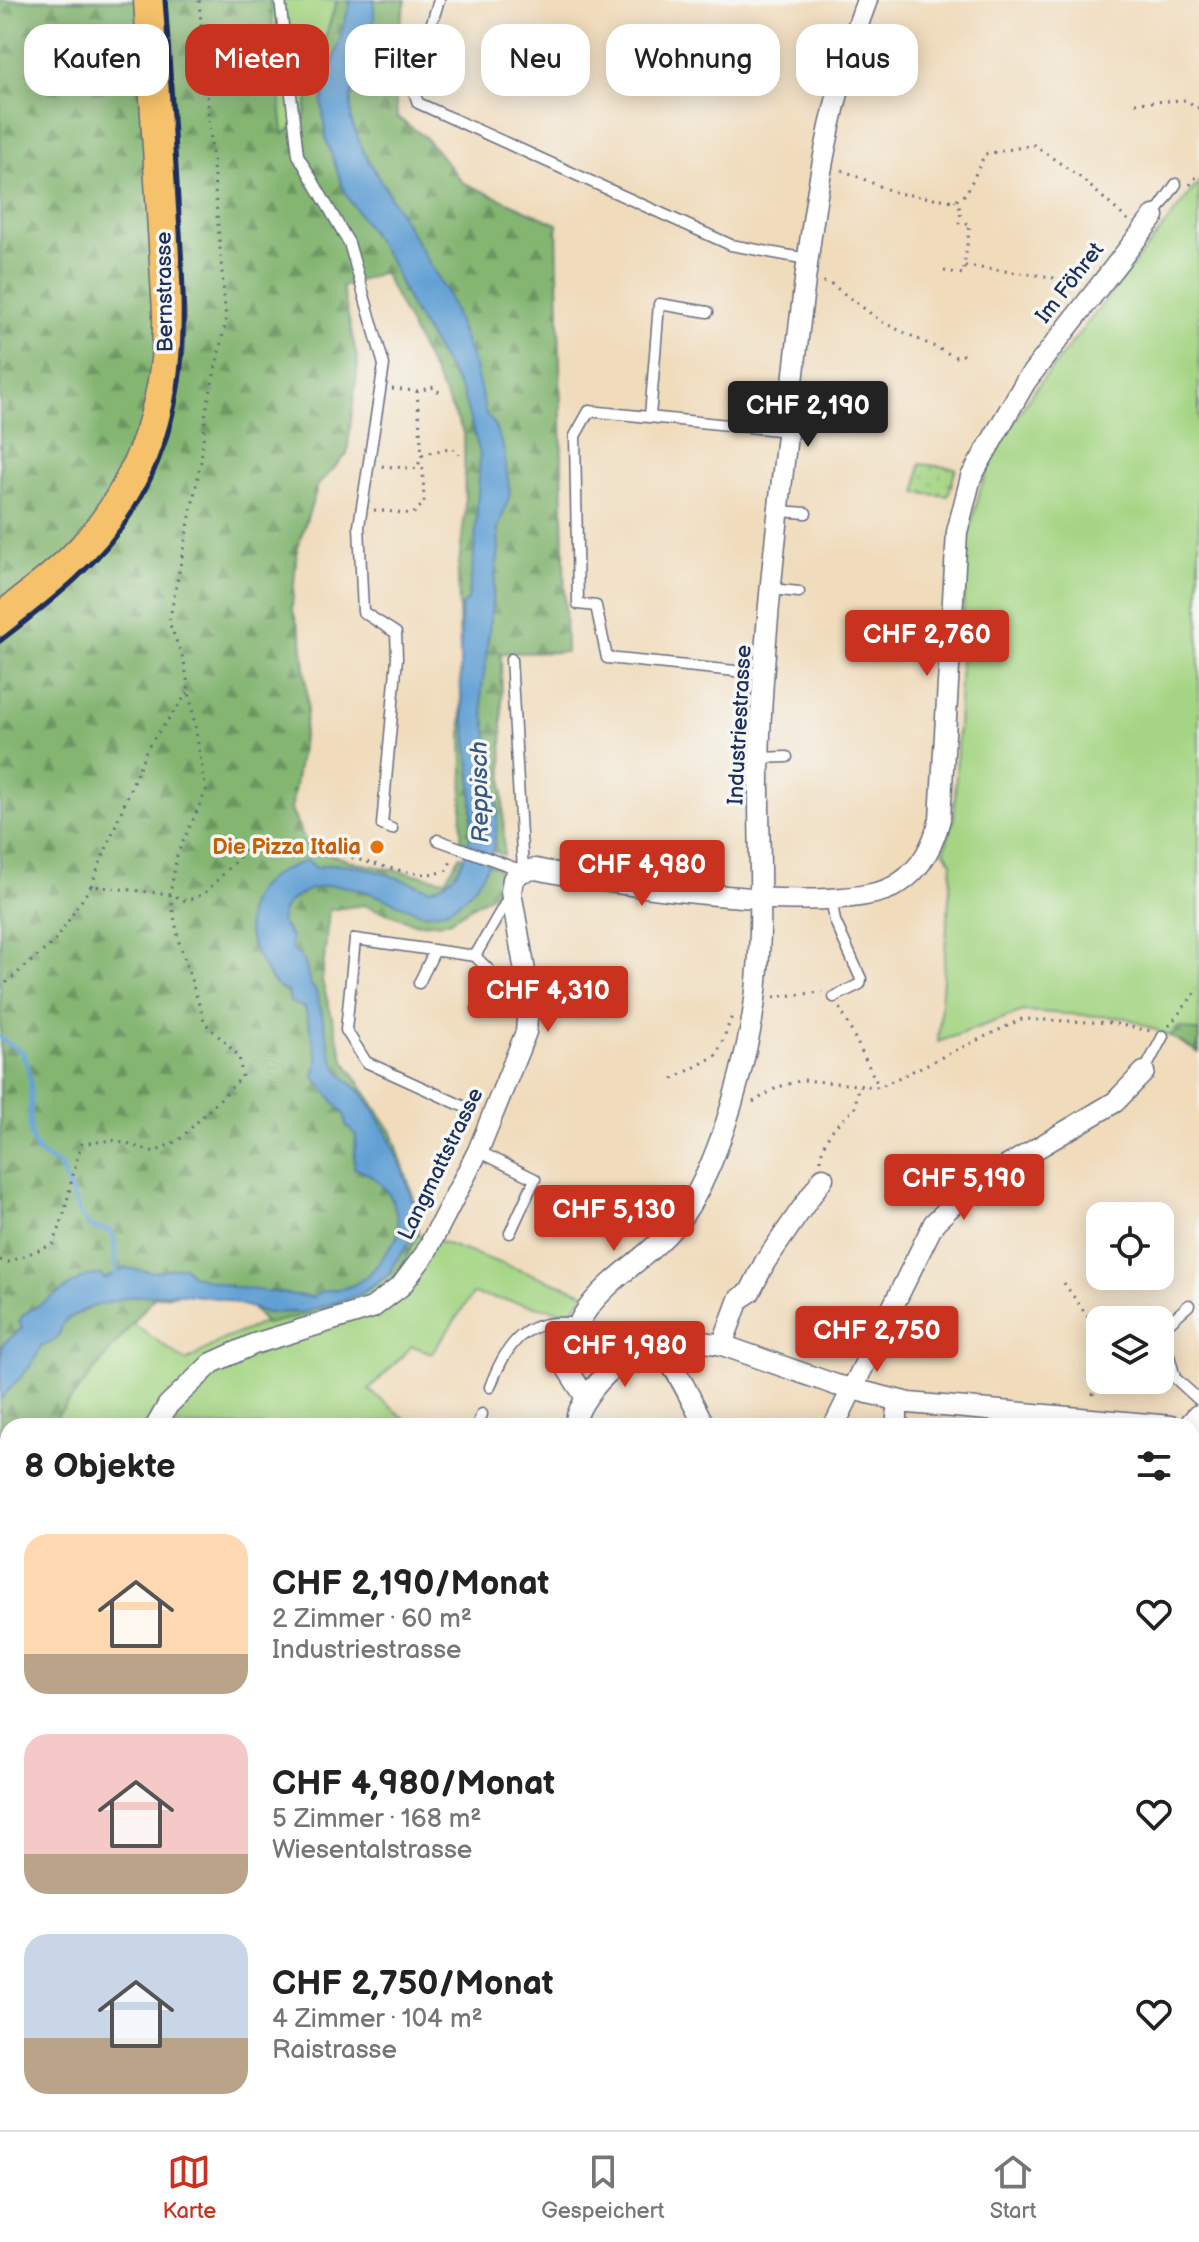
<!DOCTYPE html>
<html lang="de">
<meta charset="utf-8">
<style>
body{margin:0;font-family:"Balsamiq Sans",sans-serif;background:#f2f2f2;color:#222;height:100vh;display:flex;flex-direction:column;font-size:30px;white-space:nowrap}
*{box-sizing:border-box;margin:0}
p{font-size:26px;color:#767676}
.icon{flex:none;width:44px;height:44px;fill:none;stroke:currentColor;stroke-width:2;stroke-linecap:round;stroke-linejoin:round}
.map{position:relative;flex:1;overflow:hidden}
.drawer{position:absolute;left:0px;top:1418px;width:1200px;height:712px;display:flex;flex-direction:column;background:#fff;border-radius:24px 24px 0 0;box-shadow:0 4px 20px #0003}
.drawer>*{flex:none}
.banner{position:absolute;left:24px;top:24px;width:1152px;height:72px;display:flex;gap:16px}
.fabs{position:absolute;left:1086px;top:1202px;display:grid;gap:16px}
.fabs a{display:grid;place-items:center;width:88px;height:88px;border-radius:16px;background:#fff;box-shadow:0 4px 20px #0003;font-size:40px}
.price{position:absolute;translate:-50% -68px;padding:0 18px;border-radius:8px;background:#c8321e;color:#fff;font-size:26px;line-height:52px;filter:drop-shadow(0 2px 4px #0008)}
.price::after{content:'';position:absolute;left:50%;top:48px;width:24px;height:18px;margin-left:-12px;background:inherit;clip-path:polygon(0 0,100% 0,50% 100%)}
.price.current{background:#222;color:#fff}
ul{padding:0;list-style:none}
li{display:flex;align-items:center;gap:24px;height:200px;padding:0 24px}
li span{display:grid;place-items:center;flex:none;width:224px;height:160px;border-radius:24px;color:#555}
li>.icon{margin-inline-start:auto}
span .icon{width:96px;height:96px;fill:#fffc;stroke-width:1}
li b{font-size:34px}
h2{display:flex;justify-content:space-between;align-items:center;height:96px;padding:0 24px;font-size:34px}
.tag{padding:0 28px;border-radius:24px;background:#fff;box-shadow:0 4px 20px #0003;font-size:28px;line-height:72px}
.tag.current{background:#c8321e;color:#fff}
.menu{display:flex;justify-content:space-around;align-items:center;height:112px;border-top:2px solid #e0e0e0;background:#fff;font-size:22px;color:#767676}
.menu a{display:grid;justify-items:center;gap:4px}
.menu .current{color:#c8321e}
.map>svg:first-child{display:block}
</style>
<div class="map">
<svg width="1199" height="2130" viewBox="0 0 1199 2130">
<defs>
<pattern id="forest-firs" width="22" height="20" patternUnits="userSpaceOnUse" patternTransform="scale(2)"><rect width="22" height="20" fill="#84b672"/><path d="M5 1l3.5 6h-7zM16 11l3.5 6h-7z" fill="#6b9461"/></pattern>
<pattern id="cemetery-stones" width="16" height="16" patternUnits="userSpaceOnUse" patternTransform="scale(2)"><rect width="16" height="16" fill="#a5d584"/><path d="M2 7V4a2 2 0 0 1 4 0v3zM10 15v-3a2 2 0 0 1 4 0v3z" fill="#8db774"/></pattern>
<pattern id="park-dots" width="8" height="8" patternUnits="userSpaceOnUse" patternTransform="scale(2)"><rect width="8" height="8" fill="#a5d584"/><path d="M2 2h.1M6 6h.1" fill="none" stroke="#8db774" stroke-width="1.8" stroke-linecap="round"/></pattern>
</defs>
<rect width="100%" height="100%" fill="#f6f6f2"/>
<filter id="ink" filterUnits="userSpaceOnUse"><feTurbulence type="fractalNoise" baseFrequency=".0125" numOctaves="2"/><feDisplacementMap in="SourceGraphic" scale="16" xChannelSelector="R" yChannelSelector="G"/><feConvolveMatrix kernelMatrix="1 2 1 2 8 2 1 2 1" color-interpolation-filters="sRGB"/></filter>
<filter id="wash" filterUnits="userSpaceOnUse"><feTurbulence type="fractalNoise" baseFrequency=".006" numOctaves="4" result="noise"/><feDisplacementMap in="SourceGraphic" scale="32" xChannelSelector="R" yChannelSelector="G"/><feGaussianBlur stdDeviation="1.8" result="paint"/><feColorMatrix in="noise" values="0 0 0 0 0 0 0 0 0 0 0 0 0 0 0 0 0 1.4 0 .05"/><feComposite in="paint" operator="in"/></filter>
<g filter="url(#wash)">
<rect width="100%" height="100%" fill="#f0dbbb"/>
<path fill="#a5d584" stroke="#608271" stroke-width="2" d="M270,0H337L311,83L304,121L283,134Z
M1199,182V1032L1179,1027L1170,1036L1127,1018L1023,1011L938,1042L952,862L944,851L954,819L966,546L980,490L998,445L1033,392Z
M418,1234L585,1293L570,1313L473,1294L432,1353L412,1346L369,1390L411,1423L410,1426H49L131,1322L186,1361L222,1340L402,1266Z
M8,1482V1788L0,1786V1495Z"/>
<path fill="url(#forest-firs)" stroke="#507268" stroke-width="2" d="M0,0H270L283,134L304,121L311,83L337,0H406L389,70L401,77L395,94L397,117L425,137L462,182L557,224L566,652L501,653L504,855L461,841L463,770L458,572L465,513L464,433L383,272L342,287L358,363L347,454L318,485L297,549L292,608L302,638L308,706L291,810L308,847L354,862L445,880L460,856L498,867L501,889L447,922L417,924L364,905L329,910L322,981L344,1060L392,1132L416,1205L418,1234L402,1266L370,1289L319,1312L266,1324L233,1287L154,1297L49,1426H8V1482L0,1495Z
M1179,1027L1199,1032V1053L1170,1036Z"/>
<path fill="url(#cemetery-stones)" stroke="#608271" stroke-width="2" d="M1199,1457V1588L1192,1589V1466Z"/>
<path fill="url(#park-dots)" stroke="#608271" stroke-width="2" d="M920,464L956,468L948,496L917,493Z"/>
<path fill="#62a0d4" stroke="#3e6899" stroke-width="2" d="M351,0H374V21L351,97V120L363,151L447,293L475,367L486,415L492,420L503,447L510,494L498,529L499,550C493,587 490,622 486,659C485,672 480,688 482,701C491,763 518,842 469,893C456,907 440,915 421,913C385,900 338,872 303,893C289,900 283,905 280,921L291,937V948L304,960L311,986L315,989C321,1006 329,1054 336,1066C346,1083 355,1084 365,1097C383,1119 417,1194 414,1222C412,1252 392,1258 389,1275L359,1295L304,1312L267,1313L223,1299L176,1293L127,1297L88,1308L64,1321C60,1334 56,1345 41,1345C35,1367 13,1383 0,1400L2,1345L22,1328L19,1322L23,1315L86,1276L101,1275L104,1279L126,1268L153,1272L185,1266L191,1275L232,1287L313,1297C326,1286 339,1292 353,1285C365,1279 374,1270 380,1261C397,1235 404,1241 394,1205C389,1189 371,1172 354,1168L356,1135L346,1125L345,1116L314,1076L318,1060L305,1008L290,1002L288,992C276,989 269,976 263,966C241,931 239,895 279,872C288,867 298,865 307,860L316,868C349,855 397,879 430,889C497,873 465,742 461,693C459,665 461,635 461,607L468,600L475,548L480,454L462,392L410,305L390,261L346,195L326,139L322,102Z"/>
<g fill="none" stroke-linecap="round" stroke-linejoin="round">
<path stroke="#62a0d4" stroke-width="5" d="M0,1038L22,1052C25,1060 29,1068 30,1077C36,1113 14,1149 61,1166C62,1174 84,1224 89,1226C94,1229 103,1229 109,1230L114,1238L117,1277
M1192,1789H1199
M0,1936L8,1934
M1192,1999L1199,2004"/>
</g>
</g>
<g filter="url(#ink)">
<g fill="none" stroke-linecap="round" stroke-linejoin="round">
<g stroke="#666b7f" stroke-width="13">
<path id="service" d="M280,0L298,155L349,243L384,365L359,526L363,612L396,633L397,658L382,825L392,829
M439,0L412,86L418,103L731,245L807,259
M1154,216L1176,184
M650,417L659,304L708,312
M780,511L806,513
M772,589L799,592
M511,659L523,871
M765,674L607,658L596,606L578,604L575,436L589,411L788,431
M759,758L787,757
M438,840L523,871
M831,898L835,921L861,979L860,984L834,997
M475,956L494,975L477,1009
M419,983L435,950
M1144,1072L1163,1036
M465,1107L366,1062L346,1030L355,939L475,956L510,895
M478,1151L535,1179L510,1233
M1189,1305L1162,1329L1175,1378L1199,1400
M490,1387C506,1344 526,1316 576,1324
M477,1426L482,1414"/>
</g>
<g stroke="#666b7f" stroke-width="23">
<path id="minor" d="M722,1345L739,1299L750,1292L765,1262L823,1178
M658,1352L671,1342L692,1340L722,1345L836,1385L909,1403L1171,1426
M586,1398L568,1370C568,1290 643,1272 684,1214C717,1166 738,1088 750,1031C769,934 755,834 760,735C765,618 780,499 793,382C808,252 820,124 867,0
M897,1400V1426
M156,1426L168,1405L212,1363L254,1344L372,1308L401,1286L425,1254L478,1151L526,1032L529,994L511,892L513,879L523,871L536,869C604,884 844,920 898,884C922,869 933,845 940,819L957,532L971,477L1026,381L1154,216
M575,1426C575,1400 631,1338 659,1353C676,1362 694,1408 705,1426
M834,1426L934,1223L970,1188L1115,1102L1144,1072
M1192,1771H1199
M1079,2122L1082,2130
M480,2130V2122
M676,2130L679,2122"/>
</g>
<g stroke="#666b7f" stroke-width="29">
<path id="tertiary" d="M1192,1426L1199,1418
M904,2130L909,2122"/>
</g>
<g stroke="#666b7f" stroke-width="35">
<path id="primary" d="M0,620C24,601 49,583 71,562C139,497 171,403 169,312L150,0"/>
</g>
<path stroke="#666b7f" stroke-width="3" stroke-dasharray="2 6" stroke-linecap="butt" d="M1135,103L1185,100L1199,108
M842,170L896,193L955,201L966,194L985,154L1034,145L1081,178L1129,221
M1190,185L1199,173
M965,266L1052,277L1071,291
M944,271L963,274L970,224L959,223L961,210L955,201
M823,282L830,283L882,322L956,357L969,353
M392,389L417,391L435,387L439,392
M417,391L422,455L418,466
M422,455L449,448L458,451L459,455
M374,510L413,514L424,503L423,469L381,466
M91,886L147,748L189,691
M0,988L55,941L91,886L170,894L186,901L204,894L258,837C280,843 277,856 304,844C336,850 419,885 447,870L451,861
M774,997L822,992
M840,1008L879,1087
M1169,1026L1199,988
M673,1079L717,1055L732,1016
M753,1102L778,1087L803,1080L879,1087L1022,1019L1111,1023L1151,1031
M821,1160C821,1138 839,1121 855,1109L858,1085
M0,1260L9,1262L53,1244C68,1213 70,1176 82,1144L112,1140L155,1152L180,1139L242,1077L239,1056L205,1023L179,942L170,894L177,855L206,791L184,661L169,622L201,461L206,411L226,320L199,0
M1064,1283L1095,1327L1093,1400
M1192,1456L1199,1449
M1192,1494L1199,1493
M71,2122L73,2130
M215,2122L217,2130
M325,2122L328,2130
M744,2122L759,2130
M1008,2130L1033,2122"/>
<use href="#service" stroke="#fff" stroke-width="10"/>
<use href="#minor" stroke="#fff" stroke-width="20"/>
<use href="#tertiary" stroke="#fff" stroke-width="26"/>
<use href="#primary" stroke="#f5c16b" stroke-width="32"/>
<path stroke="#1b2f5e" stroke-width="5" d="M0,641C49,603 100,565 133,511C195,410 185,312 178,200C174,133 170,66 165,0"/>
</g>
</g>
<circle fill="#e8710a" stroke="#f6f6f2" stroke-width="3" cx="377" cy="847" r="8"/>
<g text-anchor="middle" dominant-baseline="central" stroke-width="7" stroke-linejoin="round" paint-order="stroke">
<g font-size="22" fill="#1b2f5e" stroke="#f6f6f2">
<text transform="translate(1070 283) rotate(-52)">Im Föhret</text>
<text transform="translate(165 292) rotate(-91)">Bernstrasse</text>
<text transform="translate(740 725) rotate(-87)">Industriestrasse</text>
<text transform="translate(441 1164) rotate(-64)">Langmattstrasse</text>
</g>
<g font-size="22" font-weight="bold" fill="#c56008" stroke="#f6f6f2" text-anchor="end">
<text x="361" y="847">Die Pizza Italia</text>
</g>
<g font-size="24" font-style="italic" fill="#345787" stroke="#f6f6f2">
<text transform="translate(480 792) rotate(-91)">Reppisch</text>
</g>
</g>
</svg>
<div class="fabs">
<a><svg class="icon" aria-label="locate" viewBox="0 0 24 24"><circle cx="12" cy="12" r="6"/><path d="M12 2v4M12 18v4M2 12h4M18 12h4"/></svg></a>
<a><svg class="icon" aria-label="layers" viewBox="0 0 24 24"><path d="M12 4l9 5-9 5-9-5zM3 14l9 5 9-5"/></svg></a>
</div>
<b class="price current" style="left:808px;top:449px">CHF 2,190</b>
<b class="price" style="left:927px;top:678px">CHF 2,760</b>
<b class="price" style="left:642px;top:908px">CHF 4,980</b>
<b class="price" style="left:548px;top:1034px">CHF 4,310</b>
<b class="price" style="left:964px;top:1222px">CHF 5,190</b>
<b class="price" style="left:614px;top:1253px">CHF 5,130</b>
<b class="price" style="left:877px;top:1374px">CHF 2,750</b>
<b class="price" style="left:625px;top:1389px">CHF 1,980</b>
<div class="banner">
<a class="tag">Kaufen</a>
<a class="tag current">Mieten</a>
<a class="tag">Filter</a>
<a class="tag">Neu</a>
<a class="tag">Wohnung</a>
<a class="tag">Haus</a>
</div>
<section class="drawer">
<h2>8 Objekte<svg class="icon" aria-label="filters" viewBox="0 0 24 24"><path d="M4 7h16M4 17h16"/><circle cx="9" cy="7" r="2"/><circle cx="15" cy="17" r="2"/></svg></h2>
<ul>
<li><span style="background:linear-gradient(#ffd9b3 75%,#b9a48a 0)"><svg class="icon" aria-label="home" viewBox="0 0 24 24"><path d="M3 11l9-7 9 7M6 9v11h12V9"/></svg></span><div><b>CHF 2,190/Monat</b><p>2 Zimmer · 60 m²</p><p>Industriestrasse</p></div><svg class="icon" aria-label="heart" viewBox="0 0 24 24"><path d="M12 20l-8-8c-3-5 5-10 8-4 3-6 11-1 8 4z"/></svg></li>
<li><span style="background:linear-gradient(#f6c9c9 75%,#b9a48a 0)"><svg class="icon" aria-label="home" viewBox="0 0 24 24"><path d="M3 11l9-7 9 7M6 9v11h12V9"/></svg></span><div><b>CHF 4,980/Monat</b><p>5 Zimmer · 168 m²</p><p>Wiesentalstrasse</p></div><svg class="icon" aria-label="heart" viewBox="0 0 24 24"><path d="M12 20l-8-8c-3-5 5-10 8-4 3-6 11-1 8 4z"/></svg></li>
<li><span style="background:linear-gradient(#c9d6e8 65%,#b9a48a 0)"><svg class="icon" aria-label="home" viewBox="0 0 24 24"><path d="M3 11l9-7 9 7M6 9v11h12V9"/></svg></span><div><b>CHF 2,750/Monat</b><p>4 Zimmer · 104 m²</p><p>Raistrasse</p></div><svg class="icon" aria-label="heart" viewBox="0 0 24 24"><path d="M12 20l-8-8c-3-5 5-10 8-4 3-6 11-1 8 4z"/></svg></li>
</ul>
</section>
</div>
<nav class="menu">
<a class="current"><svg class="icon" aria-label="map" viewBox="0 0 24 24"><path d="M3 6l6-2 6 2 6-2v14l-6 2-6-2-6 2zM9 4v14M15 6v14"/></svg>Karte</a>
<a><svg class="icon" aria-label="saved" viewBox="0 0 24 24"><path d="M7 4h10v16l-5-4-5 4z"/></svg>Gespeichert</a>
<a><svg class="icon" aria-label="home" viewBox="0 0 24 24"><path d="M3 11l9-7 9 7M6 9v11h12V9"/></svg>Start</a>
</nav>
